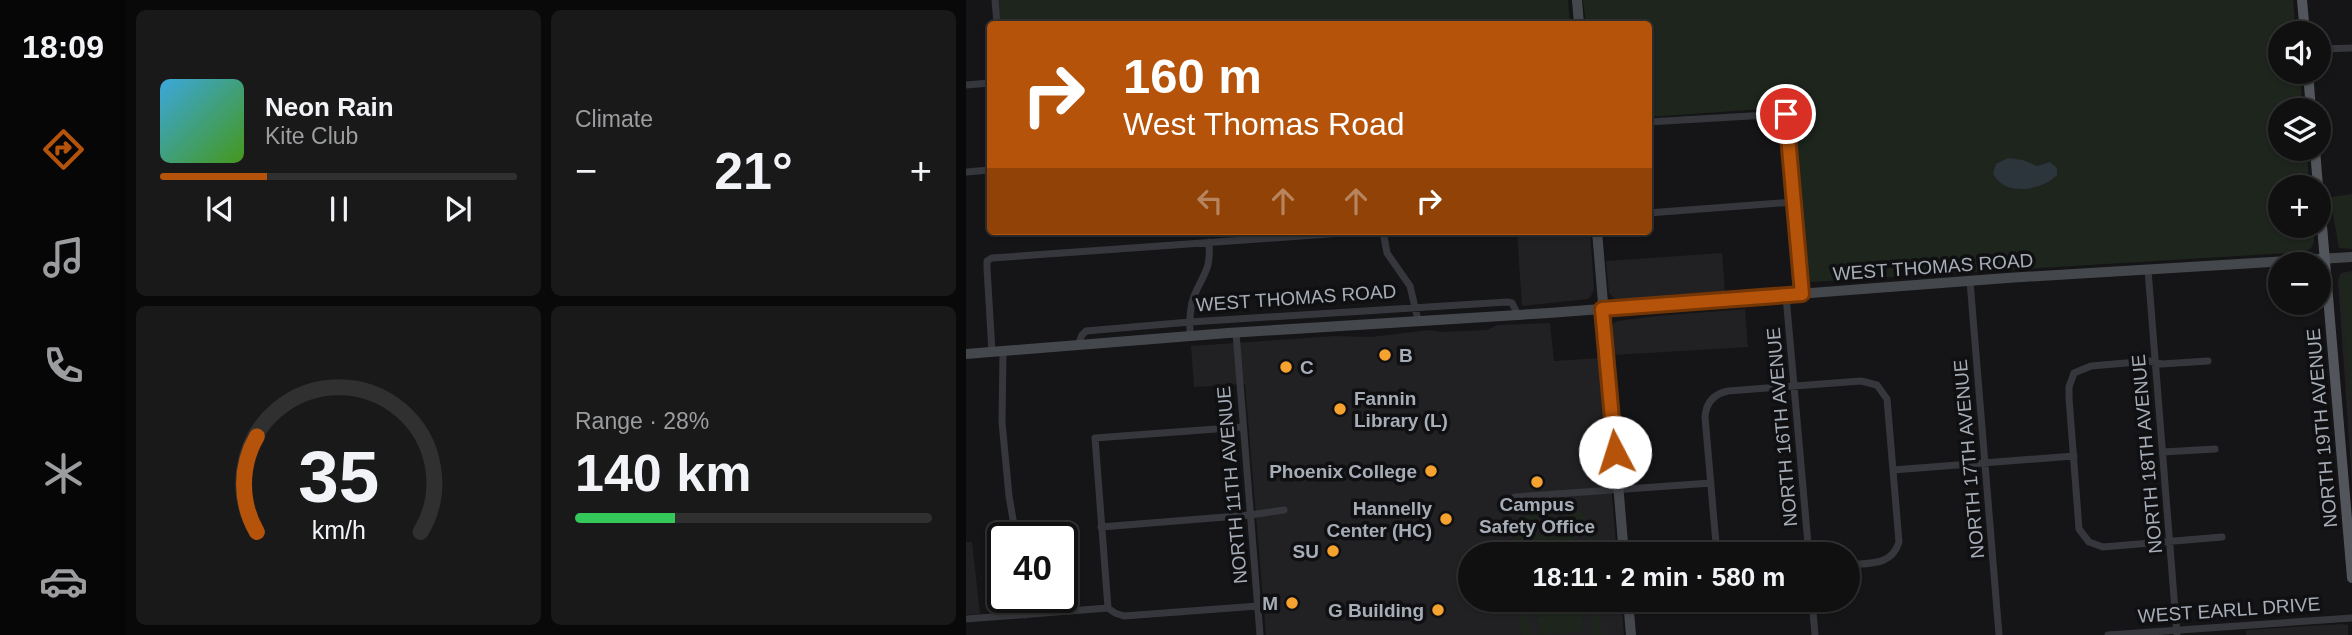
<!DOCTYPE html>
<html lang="en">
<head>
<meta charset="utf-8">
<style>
  body { margin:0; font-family:Helvetica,sans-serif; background:#19191a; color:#f1f3f6; height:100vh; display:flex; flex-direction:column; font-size:26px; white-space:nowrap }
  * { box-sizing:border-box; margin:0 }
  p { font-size:23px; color:#9c9d9f }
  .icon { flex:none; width:38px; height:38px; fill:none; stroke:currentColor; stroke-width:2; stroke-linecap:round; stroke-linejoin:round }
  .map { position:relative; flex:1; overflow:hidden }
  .drawer { display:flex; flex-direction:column; gap:10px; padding:10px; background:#090909; width:840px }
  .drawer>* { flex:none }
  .hud { position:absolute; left:21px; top:21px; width:665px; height:214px; border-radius:7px; box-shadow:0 2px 5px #0004,0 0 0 2px #303031; background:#b45309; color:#fff; overflow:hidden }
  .controls { position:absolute; left:1302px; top:21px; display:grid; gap:14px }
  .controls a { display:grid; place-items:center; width:63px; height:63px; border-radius:50%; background:#101011; box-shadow:0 2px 5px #0004,0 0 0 2px #303031; font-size:35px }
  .speed { position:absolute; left:21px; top:522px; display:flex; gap:14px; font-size:35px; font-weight:700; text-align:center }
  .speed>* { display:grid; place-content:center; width:91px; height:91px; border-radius:50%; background:#101011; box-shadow:0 2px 5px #0004,0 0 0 2px #303031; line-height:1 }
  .speed .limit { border:4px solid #111; border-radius:10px; background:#fff; color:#111 }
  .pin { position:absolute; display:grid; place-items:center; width:60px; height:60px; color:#fff; margin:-30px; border:4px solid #fff; border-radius:50%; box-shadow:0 2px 7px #0007 }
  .me { position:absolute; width:77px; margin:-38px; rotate:355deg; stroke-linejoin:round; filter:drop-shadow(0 0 5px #0008) }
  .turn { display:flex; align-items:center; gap:24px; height:147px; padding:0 21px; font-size:32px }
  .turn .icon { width:91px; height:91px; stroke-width:2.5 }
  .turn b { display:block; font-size:49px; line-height:60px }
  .lanes { display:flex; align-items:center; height:66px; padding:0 21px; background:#0003; justify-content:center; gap:35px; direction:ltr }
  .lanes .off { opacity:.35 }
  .big { font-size:52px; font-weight:800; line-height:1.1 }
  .drawer .tile { flex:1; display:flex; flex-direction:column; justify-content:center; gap:10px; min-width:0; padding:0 24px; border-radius:10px; background:#19191a }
  .drawer .dial { align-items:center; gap:0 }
  .dial svg { height:182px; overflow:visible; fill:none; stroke:#303031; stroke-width:7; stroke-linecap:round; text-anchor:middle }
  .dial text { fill:#f1f3f6; stroke:none }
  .song { display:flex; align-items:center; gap:21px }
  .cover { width:84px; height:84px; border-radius:10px; background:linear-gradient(135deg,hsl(200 70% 55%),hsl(100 70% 35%)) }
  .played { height:7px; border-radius:4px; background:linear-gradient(90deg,#b45309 30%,#303031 30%) }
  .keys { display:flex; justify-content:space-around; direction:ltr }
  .heat { display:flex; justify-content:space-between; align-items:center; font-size:38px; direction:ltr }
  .charge { height:10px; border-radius:5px; background:linear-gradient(90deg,#34c759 28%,#303031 0) }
  .drawer .tiles { flex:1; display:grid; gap:10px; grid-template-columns:repeat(2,1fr) }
  .trip { position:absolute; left:492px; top:542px; width:402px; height:70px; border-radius:35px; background:#101011; box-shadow:0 2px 5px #0004,0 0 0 2px #303031; font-weight:800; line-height:70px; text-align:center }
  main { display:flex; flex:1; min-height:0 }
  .tab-bar { display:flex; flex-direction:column; width:126px; justify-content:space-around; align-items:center; background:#060607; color:#9c9d9f }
  .tab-bar .icon { width:49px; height:49px }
  .tab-bar .current { color:#b45309 }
  .tab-bar b { font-size:32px; color:#f1f3f6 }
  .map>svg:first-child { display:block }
  .built { fill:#212124 }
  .green { fill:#1d251d }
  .water { fill:#2b353b }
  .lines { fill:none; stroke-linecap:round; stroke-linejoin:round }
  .street { stroke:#36373c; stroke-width:7 }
  .secondary { stroke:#44474c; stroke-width:10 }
  .primary { stroke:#52555b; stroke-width:10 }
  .route-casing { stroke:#753606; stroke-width:18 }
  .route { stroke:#b45309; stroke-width:12 }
  .poi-dot { fill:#f6a22e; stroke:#101012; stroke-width:2.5 }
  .labels { text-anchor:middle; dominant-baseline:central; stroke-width:7; stroke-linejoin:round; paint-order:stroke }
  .street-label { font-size:19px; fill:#a6adb7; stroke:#101012 }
  .poi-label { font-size:19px; font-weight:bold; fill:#a6adb7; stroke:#101012; text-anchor:end }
</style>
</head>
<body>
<main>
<nav class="tab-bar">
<b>18:09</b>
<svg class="icon current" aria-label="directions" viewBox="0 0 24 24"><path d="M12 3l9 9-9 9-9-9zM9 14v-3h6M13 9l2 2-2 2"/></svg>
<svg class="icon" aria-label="music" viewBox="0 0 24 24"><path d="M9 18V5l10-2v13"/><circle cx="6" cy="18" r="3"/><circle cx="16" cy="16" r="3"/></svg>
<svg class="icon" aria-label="phone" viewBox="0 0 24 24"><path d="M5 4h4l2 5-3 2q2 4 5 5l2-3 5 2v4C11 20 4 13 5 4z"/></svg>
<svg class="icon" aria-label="climate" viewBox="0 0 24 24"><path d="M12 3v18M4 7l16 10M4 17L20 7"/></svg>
<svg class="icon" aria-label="car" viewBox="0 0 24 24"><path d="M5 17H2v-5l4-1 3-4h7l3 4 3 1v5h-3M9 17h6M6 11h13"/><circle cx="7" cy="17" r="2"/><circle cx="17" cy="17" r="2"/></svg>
</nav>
<section class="drawer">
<div class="tiles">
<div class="tile">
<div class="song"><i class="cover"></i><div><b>Neon Rain</b><p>Kite Club</p></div></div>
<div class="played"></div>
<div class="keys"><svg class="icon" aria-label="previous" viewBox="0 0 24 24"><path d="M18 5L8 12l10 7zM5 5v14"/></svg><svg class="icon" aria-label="pause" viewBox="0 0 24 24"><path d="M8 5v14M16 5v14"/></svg><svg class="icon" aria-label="next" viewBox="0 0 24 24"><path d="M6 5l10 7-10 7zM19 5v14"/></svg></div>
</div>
<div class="tile"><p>Climate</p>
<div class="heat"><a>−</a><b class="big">21°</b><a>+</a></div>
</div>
<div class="tile dial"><svg viewBox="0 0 100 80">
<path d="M14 69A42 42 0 1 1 86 69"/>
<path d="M14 69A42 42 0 0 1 14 27" stroke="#b45309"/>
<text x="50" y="56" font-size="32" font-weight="700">35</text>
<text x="50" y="72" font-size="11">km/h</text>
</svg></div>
<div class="tile"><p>Range · 28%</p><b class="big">140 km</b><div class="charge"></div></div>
</div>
</section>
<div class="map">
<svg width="1386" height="635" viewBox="0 0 1386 635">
  <rect width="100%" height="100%" fill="#151517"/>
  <path class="built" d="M551,231H624L628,289L625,296L622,299L556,306Z
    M756,253L759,293L650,300L643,293L640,261Z
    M1386,271V485L1372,280L1375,273Z
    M779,309L782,347L648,355L646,328L647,323L652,321L690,316Z
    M584,323L588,361L634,358L651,555H504V600H655L658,635H300L279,384L228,387L225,346L369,336L405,337L464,330L476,332L521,330L531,325Z
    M0,542H6L14,614L0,615Z
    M1377,624L1382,625V635H1280V630Z"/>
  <path class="green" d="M32,0H602L604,24H34Z
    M617,0H1327L1330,33H1314V72H1334L1337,110H1314V149H1340L1344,187H1314V226H1347C1348,237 1351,248 1338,252L844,282L826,107L683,117L682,24H620Z
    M1386,194V249L1373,248L1364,197Z
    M1386,273V397H1384L1374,280L1378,274Z
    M598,504C626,515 628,528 630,555H621C621,547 621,539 618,532C602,498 553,512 556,555H549C546,522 564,502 598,504Z
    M609,532L611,555H566L565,536Z
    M552,600H560L565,635H555Z
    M570,600H615L617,632L573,635Z
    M625,600H633L636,635H625L627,628Z"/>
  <path class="water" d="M1042,158L1057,160L1071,166L1084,162L1091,168V175C1076,191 1037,197 1027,173L1030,164Z"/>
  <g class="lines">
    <path class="street" d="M29,0L31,24
      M1353,49L1386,48
      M0,85L24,83
      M682,122L820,114L837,294
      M0,172L24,170
      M682,213L828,202
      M417,231L421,253L444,286L452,320
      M1182,270L1211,635
      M1004,281L1033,635
      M820,296L843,555
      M270,333L294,635
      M224,336C224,322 223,309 228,296C238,272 245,271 243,242
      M112,345L116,335L120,331L224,322L541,302L546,303L552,315
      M37,351L36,422L43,496L50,537
      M26,352L21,268V261L26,258L405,231
      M1242,361L1196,364L1183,361L1125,366L1108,373L1103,387V398L1113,529L1123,542L1137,547L1256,537
      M1197,452L1249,449
      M927,470L1108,456
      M549,497L745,483
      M135,527L284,515L318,510
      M751,555L739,417C740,403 747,394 762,391L895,381L911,385L921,399L933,542C926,566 903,563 882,565
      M58,597L59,615
      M846,600L849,635
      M142,608L129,438L277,427
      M0,619L142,608L149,613L158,616L292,606
      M1142,635L1386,618"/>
    <path class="secondary" d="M611,0L613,24
      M631,231L658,555
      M0,354L262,333L583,313L1041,278L1386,257
      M662,600L665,635"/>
    <path class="primary" d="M1336,0L1339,33
      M1342,72L1345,110
      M1349,149L1352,187
      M1353,191L1386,578"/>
  </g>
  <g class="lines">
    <defs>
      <path id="route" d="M649,452L636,309L836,294L820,114"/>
    </defs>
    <use href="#route" class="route-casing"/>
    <use href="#route" class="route"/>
  </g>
  <g class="poi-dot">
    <circle cx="419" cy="355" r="7"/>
    <circle cx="320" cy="367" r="7"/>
    <circle cx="374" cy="409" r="7"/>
    <circle cx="465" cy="471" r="7"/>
    <circle cx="571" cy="482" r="7"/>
    <circle cx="480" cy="519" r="7"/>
    <circle cx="367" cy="551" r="7"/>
    <circle cx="326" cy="603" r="7"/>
    <circle cx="472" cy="610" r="7"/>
  </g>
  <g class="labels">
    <g class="street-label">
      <text transform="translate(967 267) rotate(-4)">WEST THOMAS ROAD</text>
      <text transform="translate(330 298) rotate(-4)">WEST THOMAS ROAD</text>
      <text transform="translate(816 427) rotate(-95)">NORTH 16TH AVENUE</text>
      <text transform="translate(1356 428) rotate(-95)">NORTH 19TH AVENUE</text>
      <text transform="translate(1181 454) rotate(-95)">NORTH 18TH AVENUE</text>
      <text transform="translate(1003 459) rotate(-95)">NORTH 17TH AVENUE</text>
      <text transform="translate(266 485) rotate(-95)">NORTH 11TH AVENUE</text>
      <text transform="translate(1263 610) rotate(-4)">WEST EARLL DRIVE</text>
    </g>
    <g class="poi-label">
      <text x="433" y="355" text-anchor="start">B</text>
      <text x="334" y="367" text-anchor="start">C</text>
      <text x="388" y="398" text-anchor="start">Fannin<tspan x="388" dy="22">Library (L)</tspan></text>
      <text x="451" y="471">Phoenix College</text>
      <text x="571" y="504" text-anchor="middle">Campus<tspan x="571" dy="22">Safety Office</tspan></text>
      <text x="466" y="508">Hannelly<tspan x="466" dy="22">Center (HC)</tspan></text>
      <text x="353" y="551">SU</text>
      <text x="312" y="603">M</text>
      <text x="458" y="610">G Building</text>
    </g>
  </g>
</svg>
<div class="controls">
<a><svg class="icon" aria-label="sound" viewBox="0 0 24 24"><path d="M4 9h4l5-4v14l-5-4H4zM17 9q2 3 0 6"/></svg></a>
<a><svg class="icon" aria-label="layers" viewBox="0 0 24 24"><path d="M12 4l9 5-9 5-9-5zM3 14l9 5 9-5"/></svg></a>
<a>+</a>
<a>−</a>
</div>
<div class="speed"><div class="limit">40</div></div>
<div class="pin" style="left:820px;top:114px;background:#d93025"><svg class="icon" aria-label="arrive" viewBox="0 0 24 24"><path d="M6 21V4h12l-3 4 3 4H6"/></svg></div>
<svg class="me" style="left:649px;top:452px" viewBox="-20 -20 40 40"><circle r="19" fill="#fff"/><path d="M0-13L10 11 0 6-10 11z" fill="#b45309"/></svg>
<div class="trip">18:11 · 2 min · 580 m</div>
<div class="hud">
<div class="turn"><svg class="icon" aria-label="right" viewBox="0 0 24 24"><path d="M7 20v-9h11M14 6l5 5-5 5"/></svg><div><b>160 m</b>West Thomas Road</div></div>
<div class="lanes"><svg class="icon off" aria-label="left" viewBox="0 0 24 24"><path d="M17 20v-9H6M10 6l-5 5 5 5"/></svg><svg class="icon off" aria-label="ahead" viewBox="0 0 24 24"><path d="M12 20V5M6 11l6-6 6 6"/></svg><svg class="icon off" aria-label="ahead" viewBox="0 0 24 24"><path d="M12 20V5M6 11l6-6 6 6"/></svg><svg class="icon" aria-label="right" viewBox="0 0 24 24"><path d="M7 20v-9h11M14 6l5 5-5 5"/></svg></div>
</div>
</div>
</main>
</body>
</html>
